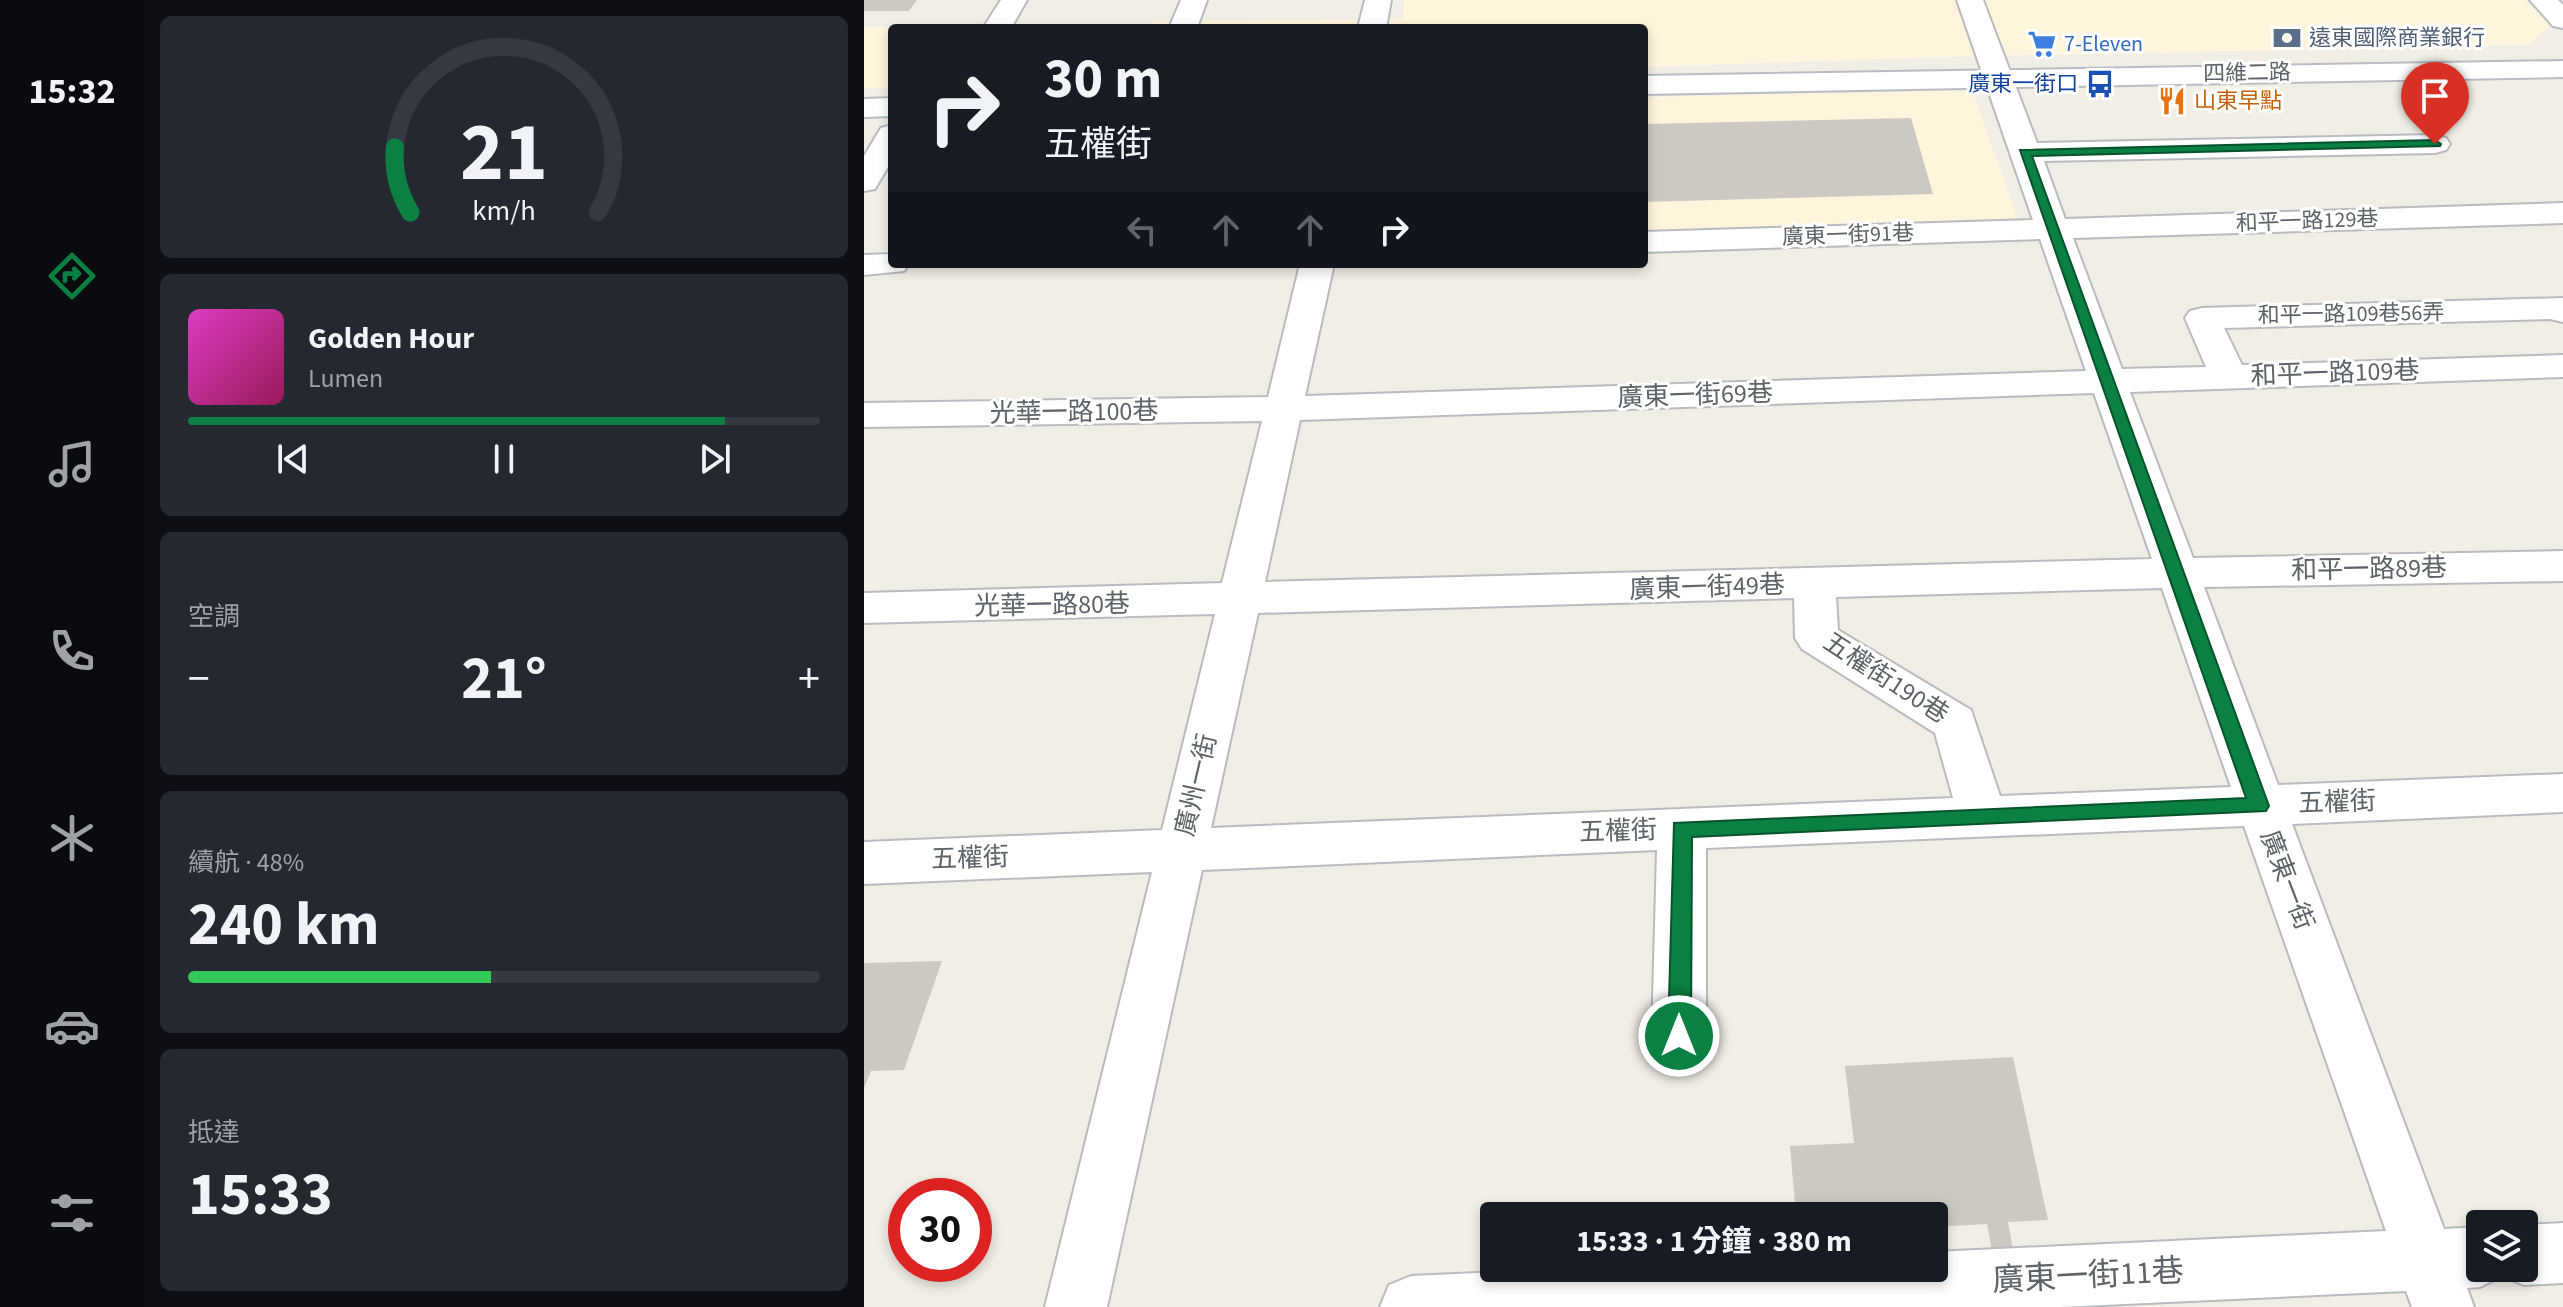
<!DOCTYPE html>
<html lang="zh-TW">
<head>
<meta charset="utf-8">
<style>
  body { margin:0; font-family:"Source Sans 3","Noto Sans TC",sans-serif; background:#242831; color:#f1f3f6; height:100vh; display:flex; flex-direction:column; font-size:30px; white-space:nowrap }
  * { box-sizing:border-box; margin:0 }
  p { font-size:26px; color:#9ea1a6 }
  .icon { flex:none; width:44px; height:44px; fill:none; stroke:currentColor; stroke-width:2; stroke-linecap:round; stroke-linejoin:round }
  .map { position:relative; flex:1; overflow:hidden }
  .side { display:flex; flex-direction:column; gap:16px; padding:16px; background:#0d0f14; width:720px }
  .side>* { flex:none }
  .top-card { position:absolute; left:24px; top:24px; width:760px; height:244px; border-radius:8px; box-shadow:0 4px 12px #0003; background:#171b24; color:#f1f3f6; overflow:hidden }
  .fabs { position:absolute; left:1602px; top:1210px; display:grid; gap:16px }
  .fabs a { display:grid; place-items:center; width:72px; height:72px; border-radius:8px; background:#171b24; box-shadow:0 4px 12px #0003; font-size:40px }
  .speed { position:absolute; left:24px; top:1178px; display:flex; gap:16px; font-size:40px; font-weight:700; text-align:center }
  .speed>* { display:grid; place-content:center; width:104px; height:104px; border-radius:50%; background:#171b24; box-shadow:0 4px 12px #0003; line-height:1 }
  .speed .limit { border:12px solid #d22; background:#fff; color:#111 }
  .pin { position:absolute; display:grid; place-items:center; width:68px; height:68px; color:#fff; margin:-82px -34px; border-radius:50% 50% 50% 0; rotate:-45deg; box-shadow:0 0 8px #0007 }
  .pin .icon { rotate:45deg }
  .me { position:absolute; width:88px; margin:-44px; rotate:0deg; stroke-linejoin:round; filter:drop-shadow(0 0 6px #0008) }
  .turn { display:flex; align-items:center; gap:28px; height:168px; padding:0 24px; font-size:36px }
  .turn .icon { width:104px; height:104px; stroke-width:2.5 }
  .turn b { display:block; font-size:56px; line-height:68px }
  .lanes { display:flex; align-items:center; height:76px; padding:0 24px; background:#0003; justify-content:center; gap:40px; direction:ltr }
  .lanes .off { opacity:.35 }
  .big { font-size:60px; font-weight:700; line-height:1.1 }
  .side .widget { flex:1; display:flex; flex-direction:column; justify-content:center; gap:12px; min-width:0; padding:0 28px; border-radius:12px; background:#242831 }
  .side .dial { align-items:center; gap:0 }
  .dial svg { height:208px; overflow:visible; fill:none; stroke:#363941; stroke-width:7; stroke-linecap:round; text-anchor:middle }
  .dial text { fill:#f1f3f6; stroke:none }
  .song { display:flex; align-items:center; gap:24px }
  .cover { width:96px; height:96px; border-radius:12px; background:linear-gradient(135deg,hsl(310 70% 55%),hsl(330 70% 35%)) }
  .played { height:8px; border-radius:4px; background:linear-gradient(90deg,#0b8043 85%,#363941 85%) }
  .keys { display:flex; justify-content:space-around; direction:ltr }
  .heat { display:flex; justify-content:space-between; align-items:center; font-size:44px; direction:ltr }
  .charge { height:12px; border-radius:6px; background:linear-gradient(90deg,#34c759 48%,#363941 0) }
  .trip { position:absolute; left:616px; top:1202px; width:468px; height:80px; border-radius:8px; background:#171b24; box-shadow:0 4px 12px #0003; font-weight:700; line-height:80px; text-align:center }
  main { display:flex; flex:1; min-height:0 }
  .menu { display:flex; flex-direction:column; width:144px; justify-content:space-around; align-items:center; background:#090b0e; color:#9ea1a6 }
  .menu .icon { width:56px; height:56px }
  .menu .on { color:#0b8043 }
  .menu b { font-size:36px; color:#f1f3f6 }
  .map>svg:first-child { display:block }
  .commercial { fill:#fff5dd }
  .building { fill:#ccc9c3 }
  .lines { fill:none; stroke-linecap:round; stroke-linejoin:round }
  .street-casing { stroke:#b8bcc1; stroke-width:4 }
  .secondary-casing { stroke:#b9bdc3; stroke-width:4 }
  .street { fill:#fff; fill-rule:evenodd }
  .secondary { fill:#fff; fill-rule:evenodd }
  .route { fill:#0b8043; stroke:#07532c; stroke-width:2 }
  .labels { text-anchor:middle; dominant-baseline:central; stroke-width:6; stroke-linejoin:round; paint-order:stroke }
  .far-service-label { font-size:22px; fill:#4e5e75; stroke:#fff; text-anchor:start }
  .far-shop-label { font-size:22px; fill:#366cbe; stroke:#fff; text-anchor:start }
  .far-street-label { font-size:22px; fill:#5d6368; stroke:#fff }
  .far-transit-label { font-size:22px; fill:#164399; stroke:#fff; text-anchor:end }
  .far-food-label { font-size:22px; fill:#c56008; stroke:#fff; text-anchor:start }
  .street-label { font-size:26px; fill:#5d6368; stroke:#fff }
  .near-street-label { font-size:32px; fill:#5d6368; stroke:#fff }
</style>
</head>
<body>
<main>
<nav class="menu">
<b>15:32</b>
<svg class="icon on" aria-label="directions" viewBox="0 0 24 24"><path d="M12 3l9 9-9 9-9-9zM9 14v-3h6M13 9l2 2-2 2"/></svg>
<svg class="icon" aria-label="music" viewBox="0 0 24 24"><path d="M9 18V5l10-2v13"/><circle cx="6" cy="18" r="3"/><circle cx="16" cy="16" r="3"/></svg>
<svg class="icon" aria-label="phone" viewBox="0 0 24 24"><path d="M5 4h4l2 5-3 2q2 4 5 5l2-3 5 2v4C11 20 4 13 5 4z"/></svg>
<svg class="icon" aria-label="climate" viewBox="0 0 24 24"><path d="M12 3v18M4 7l16 10M4 17L20 7"/></svg>
<svg class="icon" aria-label="car" viewBox="0 0 24 24"><path d="M5 17H2v-5l4-1 3-4h7l3 4 3 1v5h-3M9 17h6M6 11h13"/><circle cx="7" cy="17" r="2"/><circle cx="17" cy="17" r="2"/></svg>
<svg class="icon" aria-label="filters" viewBox="0 0 24 24"><path d="M4 7h16M4 17h16"/><circle cx="9" cy="7" r="2"/><circle cx="15" cy="17" r="2"/></svg>
</nav>
<section class="side">
<div class="widget dial"><svg viewBox="0 0 100 80">
<path d="M14 69A42 42 0 1 1 86 69"/>
<path d="M14 69A42 42 0 0 1 8 44" stroke="#0b8043"/>
<text x="50" y="56" font-size="32" font-weight="700">21</text>
<text x="50" y="72" font-size="11">km/h</text>
</svg></div>
<div class="widget">
<div class="song"><i class="cover"></i><div><b>Golden Hour</b><p>Lumen</p></div></div>
<div class="played"></div>
<div class="keys"><svg class="icon" aria-label="previous" viewBox="0 0 24 24"><path d="M18 5L8 12l10 7zM5 5v14"/></svg><svg class="icon" aria-label="pause" viewBox="0 0 24 24"><path d="M8 5v14M16 5v14"/></svg><svg class="icon" aria-label="next" viewBox="0 0 24 24"><path d="M6 5l10 7-10 7zM19 5v14"/></svg></div>
</div>
<div class="widget"><p>空調</p>
<div class="heat"><a>−</a><b class="big">21°</b><a>+</a></div>
</div>
<div class="widget"><p>續航 · 48%</p><b class="big">240 km</b><div class="charge"></div></div>
<div class="widget"><p>抵達</p><b class="big">15:33</b></div>
</section>
<div class="map">
<svg width="1699" height="1307" viewBox="0 0 1699 1307">
  <rect width="100%" height="100%" fill="#f1eee6"/>
  <path class="commercial" d="M540,0H1661L1686,25L1665,45L1078,57L780,67V28H247L286,27L288,21L539,19Z
    M0,27H30L27,33L28,88H0Z
    M1108,90L1161,240L780,252V97Z"/>
  <path class="building" d="M0,0H53L45,11H0Z
    M1047,118L1069,194L780,202V124Z
    M78,961L40,1070L7,1071L0,1088V963Z
    M1149,1057L1184,1220L1144,1222L1150,1255L1129,1256L1123,1224L1070,1227V1216H932L926,1146L990,1143L981,1066Z"/>
  <g class="lines">
    <defs>
      <path id="street" d="M137,0H163L147,28H119Z
        M317,0H343L333,28H305Z
        M501,0H527L522,28H494Z
        M1093,0H1119L1173,143L1571,135L1582,138L1586,144L1582,150L1571,153L1180,161L1201,219L1699,203V223L1209,238L1258,369L1342,367L1321,318L1326,311L1338,308L1699,298V322L1686,319L1360,328L1378,365L1699,355V377L1266,392L1329,558L1699,551V581L1340,587L1414,785L1699,774V812L1428,824L1580,1229L1616,1227V1268H1660V1225L1699,1223V1283L1660,1285L1638,1276L1616,1287L1603,1288L1610,1307H1548L1542,1291L1196,1307H516L525,1285L547,1276L725,1268H1070V1252L1522,1231L1380,826L842,848V1036L834,1054L815,1061L796,1054L788,1036L793,850L338,870L243,1307H181L288,872L0,884V842L298,830L351,614L0,623V593L358,583L398,421L0,427V403L404,397L436,264H470L441,396L1222,371L1176,239L780,252V232L1169,220ZM1230,393L1288,559L401,582L436,420ZM1298,588L1367,787L1136,796L1107,710L974,630L972,597ZM930,598L931,638L938,649L1071,733L1089,798L347,828L394,613Z
        M28,125V160L11,189L0,191V156L17,128Z
        M28,254V264H45L40,271L0,275V255Z"/>
      <path id="secondary" d="M1666,0H1694L1699,5V28L1689,26Z
        M1699,61V77L780,94V76Z
        M28,98V116L0,117V99Z"/>
    </defs>
    <use href="#street" class="street-casing"/>
    <use href="#secondary" class="secondary-casing"/>
    <use href="#street" class="street"/>
    <use href="#secondary" class="secondary"/>
  </g>
  <path class="route" d="M1571,140L1577,144L1576,146L1168,156L1405,806L1402,811L828,837L827,1036L823,1044L815,1047L807,1044L804,1036L810,823L1382,798L1156,150Z"/>
  <defs>
    <symbol id="bank-bare" viewBox="-9 -9 18 18"><path d="M-6-4H6V4H-6ZM0-2.3a2.3 2.3 0 1 0 0 4.6a2.3 2.3 0 1 0 0-4.6Z" fill="#5c6f8a" stroke="#fff" stroke-width="2.5" paint-order="stroke"/></symbol>
    <symbol id="supermarket-bare" viewBox="-9 -9 18 18"><path d="M-6-5.5h2.5l.6 2H6L4.5 2H-2.5L-4.4-4H-6ZM-1.5 3.2a1.3 1.3 0 1 0 .1 0ZM3 3.2a1.3 1.3 0 1 0 .1 0Z" fill="#3f7fe0" stroke="#fff" stroke-width="2.5" paint-order="stroke"/></symbol>
    <symbol id="bus-bare" viewBox="-9 -9 18 18"><path d="M-5-6H5V4H4V6H2V4H-2V6H-4V4H-5ZM-3.5-4V0h7V-4ZM-3.5 1.2v1.5H-2V1.2ZM2 1.2v1.5H3.5V1.2Z" fill="#1a4fb4" stroke="#fff" stroke-width="2.5" paint-order="stroke"/></symbol>
    <symbol id="restaurant-bare" viewBox="-9 -9 18 18"><path d="M-5-6h1v4h1v-4h1v4h1v-4h1v5L-1.5 .5V6h-2V.5L-5-1ZM5-6V6H3V1.5H1.5Q1.5-4 5-6Z" fill="#e8710a" stroke="#fff" stroke-width="2.5" paint-order="stroke"/></symbol>
  </defs>
  <g fill-rule="evenodd">
    <use href="#bank-bare" x="1403" y="18" width="40" height="40"/>
    <use href="#supermarket-bare" x="1158" y="24" width="40" height="40"/>
    <use href="#bus-bare" x="1216" y="64" width="40" height="40"/>
    <use href="#restaurant-bare" x="1288" y="81" width="40" height="40"/>
  </g>
  <g class="labels">
    <g class="far-service-label">
      <text x="1445" y="38">遠東國際商業銀行</text>
    </g>
    <g class="far-shop-label">
      <text x="1200" y="44">7-Eleven</text>
    </g>
    <g class="far-street-label">
      <text transform="translate(1383 73) rotate(-1)">四維二路</text>
      <text transform="translate(1443 221) rotate(-2)">和平一路129巷</text>
      <text transform="translate(984 235) rotate(-2)">廣東一街91巷</text>
      <text transform="translate(1487 314) rotate(-1)">和平一路109巷56弄</text>
    </g>
    <g class="far-transit-label">
      <text x="1214" y="84">廣東一街口</text>
    </g>
    <g class="far-food-label">
      <text x="1330" y="101">山東早點</text>
    </g>
    <g class="street-label">
      <text transform="translate(1471 373) rotate(-2)">和平一路109巷</text>
      <text transform="translate(831 395) rotate(-2)">廣東一街69巷</text>
      <text transform="translate(210 412) rotate(-1)">光華一路100巷</text>
      <text transform="translate(1505 569) rotate(-1)">和平一路89巷</text>
      <text transform="translate(843 587) rotate(-2)">廣東一街49巷</text>
      <text transform="translate(188 605) rotate(-1)">光華一路80巷</text>
      <text transform="translate(1022 678) rotate(33)">五權街190巷</text>
      <text transform="translate(332 785) rotate(-77)">廣州一街</text>
      <text transform="translate(1473 802) rotate(-2)">五權街</text>
      <text transform="translate(754 831) rotate(-2)">五權街</text>
      <text transform="translate(106 858) rotate(-2)">五權街</text>
      <text transform="translate(1423 880) rotate(69)">廣東一街</text>
    </g>
    <g class="near-street-label">
      <text transform="translate(1224 1276) rotate(-3)">廣東一街11巷</text>
    </g>
  </g>
</svg>
<div class="fabs">
<a><svg class="icon" aria-label="layers" viewBox="0 0 24 24"><path d="M12 4l9 5-9 5-9-5zM3 14l9 5 9-5"/></svg></a>
</div>
<div class="speed"><div class="limit">30</div></div>
<div class="pin" style="left:1571px;top:144px;background:#d93025"><svg class="icon" aria-label="arrive" viewBox="0 0 24 24"><path d="M6 21V4h12l-3 4 3 4H6"/></svg></div>
<svg class="me" style="left:815px;top:1036px" viewBox="-20 -20 40 40"><circle r="17" fill="#0b8043" stroke="#fff" stroke-width="3"/><path d="M0-11L8 9 0 5-8 9z" fill="#fff"/></svg>
<div class="trip">15:33 · 1 分鐘 · 380 m</div>
<div class="top-card">
<div class="turn"><svg class="icon" aria-label="right" viewBox="0 0 24 24"><path d="M7 20v-9h11M14 6l5 5-5 5"/></svg><div><b>30 m</b>五權街</div></div>
<div class="lanes"><svg class="icon off" aria-label="left" viewBox="0 0 24 24"><path d="M17 20v-9H6M10 6l-5 5 5 5"/></svg><svg class="icon off" aria-label="ahead" viewBox="0 0 24 24"><path d="M12 20V5M6 11l6-6 6 6"/></svg><svg class="icon off" aria-label="ahead" viewBox="0 0 24 24"><path d="M12 20V5M6 11l6-6 6 6"/></svg><svg class="icon" aria-label="right" viewBox="0 0 24 24"><path d="M7 20v-9h11M14 6l5 5-5 5"/></svg></div>
</div>
</div>
</main>
</body>
</html>
